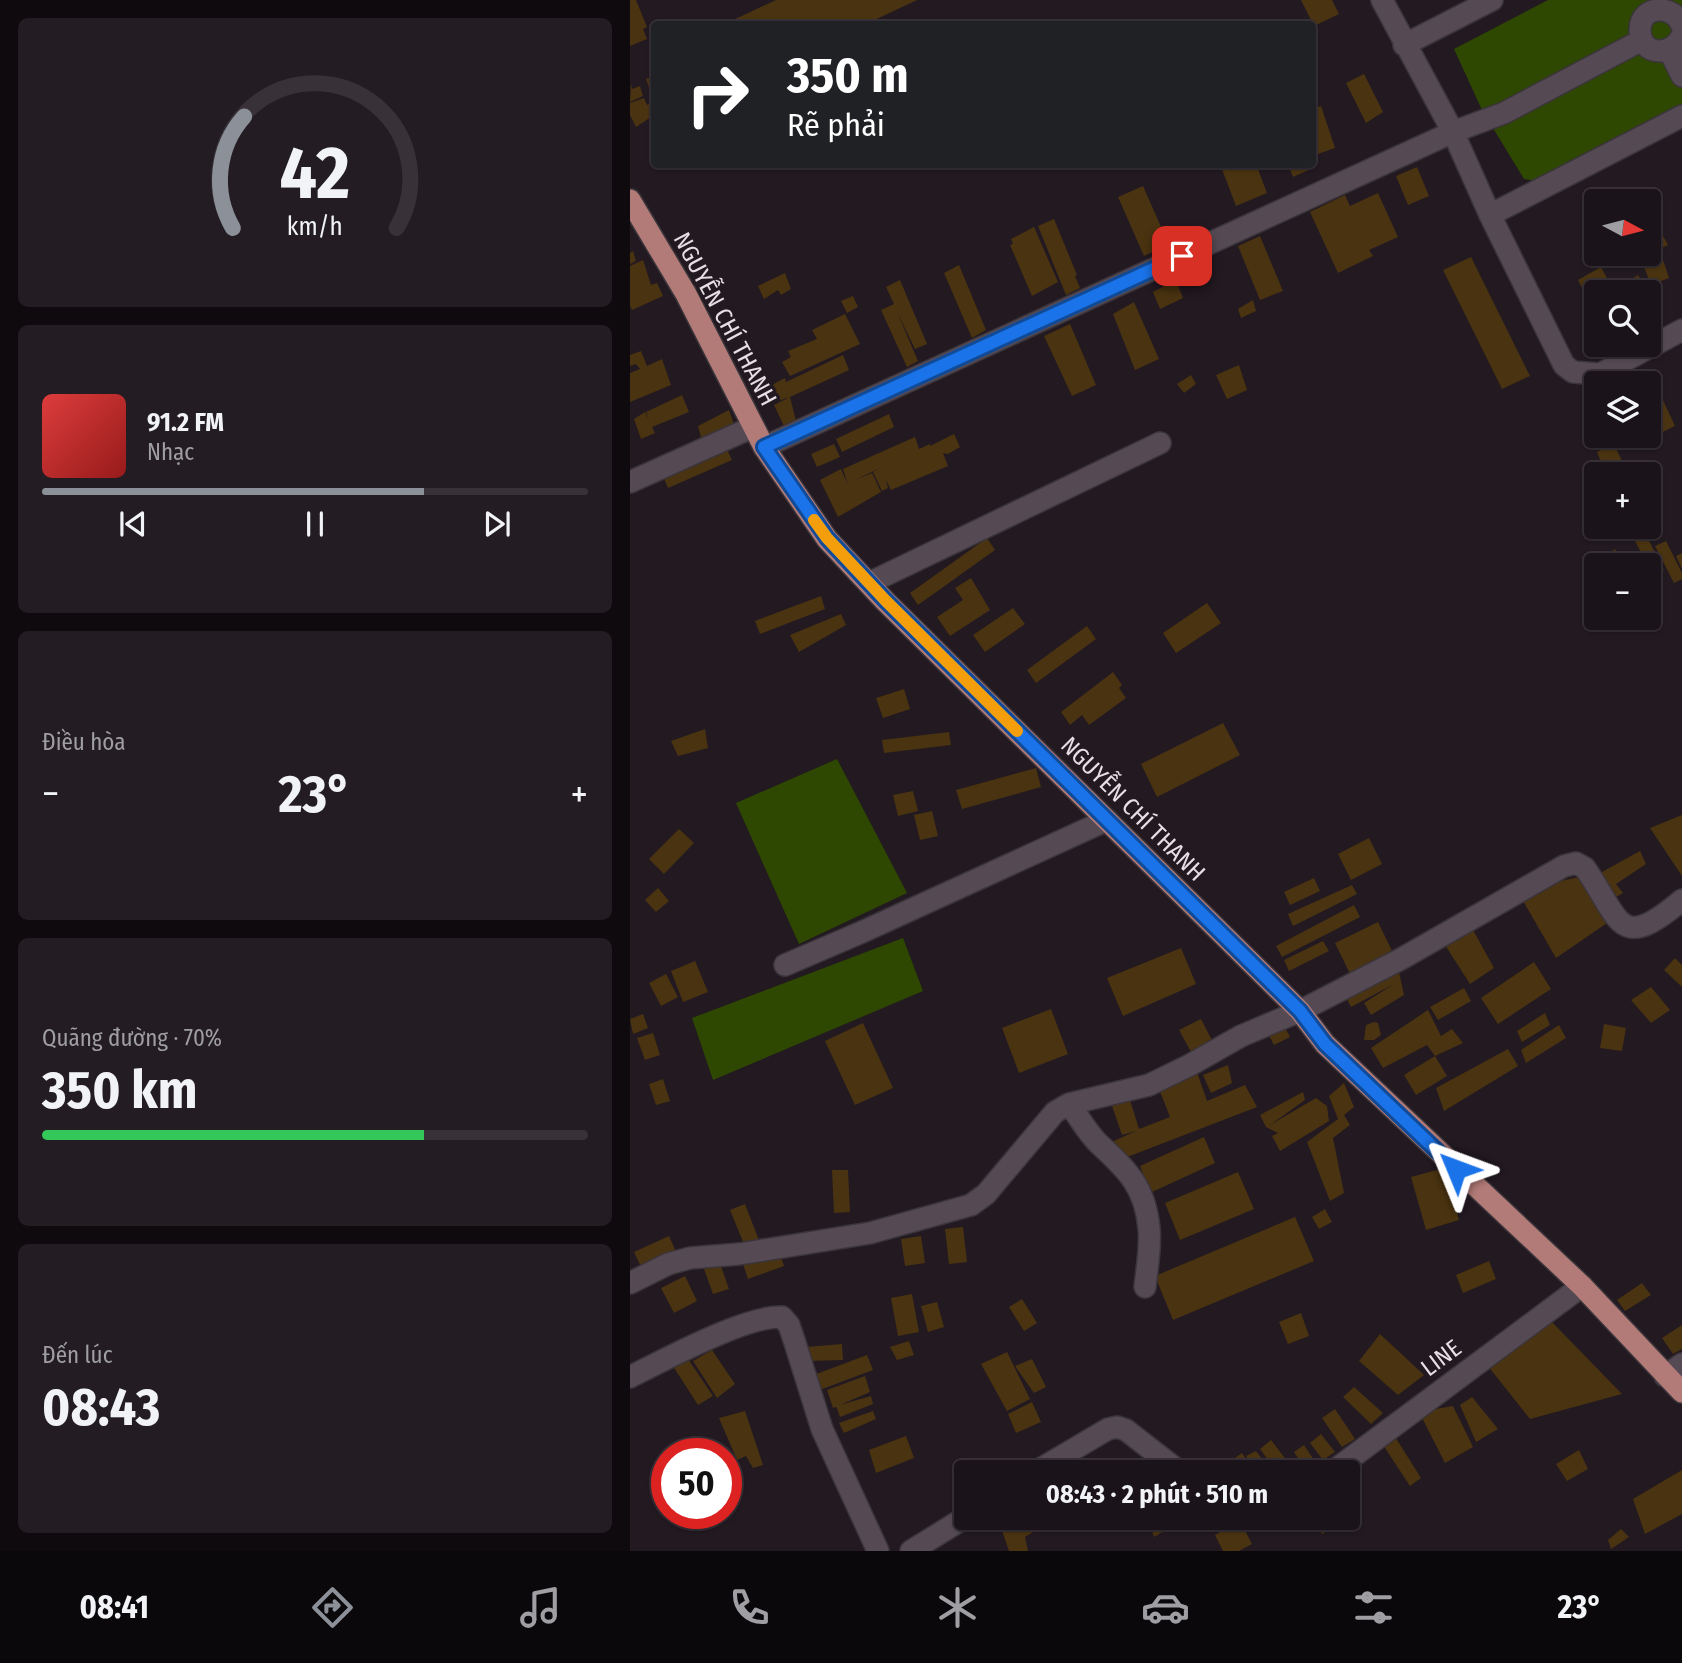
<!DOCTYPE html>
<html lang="vi">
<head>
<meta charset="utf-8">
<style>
  body { margin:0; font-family:"Fira Sans Condensed",sans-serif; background:#231c22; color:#f1f3f6; height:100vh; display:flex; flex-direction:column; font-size:26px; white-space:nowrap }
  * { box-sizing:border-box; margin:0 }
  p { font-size:23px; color:#9f9ea2 }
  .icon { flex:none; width:38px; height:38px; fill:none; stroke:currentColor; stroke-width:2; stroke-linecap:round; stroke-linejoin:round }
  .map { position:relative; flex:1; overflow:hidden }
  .drawer { display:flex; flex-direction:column; gap:18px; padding:18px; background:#0e0a0e; width:630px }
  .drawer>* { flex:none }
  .top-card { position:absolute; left:21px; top:21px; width:665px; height:147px; border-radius:7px; box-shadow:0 2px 5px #0004,0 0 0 2px #383238; background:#202124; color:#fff; overflow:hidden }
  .needle { width:46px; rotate:97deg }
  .controls { position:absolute; left:954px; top:189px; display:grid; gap:14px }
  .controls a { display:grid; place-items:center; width:77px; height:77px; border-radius:7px; background:#1a1319; box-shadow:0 2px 5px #0004,0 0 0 2px #383238; font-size:35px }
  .speed { position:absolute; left:21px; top:1438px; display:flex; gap:14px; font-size:35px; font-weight:700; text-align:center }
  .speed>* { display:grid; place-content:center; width:91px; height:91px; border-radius:50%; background:#1a1319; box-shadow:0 2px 5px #0004,0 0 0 2px #383238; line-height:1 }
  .speed .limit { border:10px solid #d22; background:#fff; color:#111 }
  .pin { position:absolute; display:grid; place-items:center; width:60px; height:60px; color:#fff; margin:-30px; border-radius:14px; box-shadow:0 4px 10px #0006 }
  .me { position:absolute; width:77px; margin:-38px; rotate:314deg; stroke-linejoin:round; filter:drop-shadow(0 0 5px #0008) }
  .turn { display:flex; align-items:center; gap:24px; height:147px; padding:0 21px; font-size:32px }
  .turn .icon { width:91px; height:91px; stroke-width:2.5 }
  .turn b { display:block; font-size:49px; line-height:60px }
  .big { font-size:52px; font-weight:700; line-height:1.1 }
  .drawer .tile { flex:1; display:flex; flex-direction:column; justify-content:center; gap:10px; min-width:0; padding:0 24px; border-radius:10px; background:#231c22 }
  .drawer .dial { align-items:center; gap:0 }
  .dial svg { height:182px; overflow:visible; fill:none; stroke:#383238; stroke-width:7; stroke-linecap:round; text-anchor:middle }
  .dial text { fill:#f1f3f6; stroke:none }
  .song { display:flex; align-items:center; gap:21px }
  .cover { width:84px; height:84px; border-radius:10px; background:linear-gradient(135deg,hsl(0 70% 55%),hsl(0 70% 35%)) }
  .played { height:7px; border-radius:4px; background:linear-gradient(90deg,#8c9099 70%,#383238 70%) }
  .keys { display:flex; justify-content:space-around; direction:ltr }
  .heat { display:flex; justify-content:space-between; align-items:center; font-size:38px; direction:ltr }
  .charge { height:10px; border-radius:5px; background:linear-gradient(90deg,#34c759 70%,#383238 0) }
  .trip { position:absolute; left:324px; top:1460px; width:406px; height:70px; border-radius:7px; background:#1a1319; box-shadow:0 2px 5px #0004,0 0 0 2px #383238; font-weight:700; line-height:70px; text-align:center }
  .tab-bar { display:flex; height:112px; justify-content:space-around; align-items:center; background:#0a080a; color:#9f9ea2 }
  .tab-bar .icon { width:49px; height:49px }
  .tab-bar .active { color:#8c9099 }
  .tab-bar b { font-size:32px; color:#f1f3f6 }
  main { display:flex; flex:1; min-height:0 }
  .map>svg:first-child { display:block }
  .green { fill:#2e4801 }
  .building { fill:#4a3310 }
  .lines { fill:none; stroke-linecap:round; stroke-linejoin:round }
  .minor-casing { stroke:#3b353b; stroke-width:24 }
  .major-casing { stroke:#3b353b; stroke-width:24 }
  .minor { stroke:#554a54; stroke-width:21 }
  .major { stroke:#b37b77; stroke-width:21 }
  .route-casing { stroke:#114b97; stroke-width:18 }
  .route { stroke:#1a73e8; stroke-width:12 }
  .slow { stroke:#f59e0b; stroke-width:12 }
  .labels { text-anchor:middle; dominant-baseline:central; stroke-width:7; stroke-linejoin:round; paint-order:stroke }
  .street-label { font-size:24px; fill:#e6e0e5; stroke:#221921 }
</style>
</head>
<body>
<main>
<section class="drawer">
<div class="tile dial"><svg viewBox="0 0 100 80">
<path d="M14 69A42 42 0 1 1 86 69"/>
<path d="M14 69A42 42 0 0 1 19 20" stroke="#8c9099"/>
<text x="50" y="56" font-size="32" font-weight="700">42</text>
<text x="50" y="72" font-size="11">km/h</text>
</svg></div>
<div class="tile">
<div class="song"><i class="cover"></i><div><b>91.2 FM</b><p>Nhạc</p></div></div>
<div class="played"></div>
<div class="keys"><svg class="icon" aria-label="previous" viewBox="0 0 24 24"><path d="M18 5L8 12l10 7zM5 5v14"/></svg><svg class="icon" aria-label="pause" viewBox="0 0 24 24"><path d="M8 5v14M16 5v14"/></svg><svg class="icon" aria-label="next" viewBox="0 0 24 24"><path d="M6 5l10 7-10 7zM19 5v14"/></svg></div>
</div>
<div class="tile"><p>Điều hòa</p>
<div class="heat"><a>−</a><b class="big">23°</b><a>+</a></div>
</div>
<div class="tile"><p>Quãng đường · 70%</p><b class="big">350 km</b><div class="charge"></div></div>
<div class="tile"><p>Đến lúc</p><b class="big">08:43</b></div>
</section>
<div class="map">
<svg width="1052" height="1551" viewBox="0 0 1052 1551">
  <rect width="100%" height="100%" fill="#221921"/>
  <path class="green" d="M918,0H1052V110L915,182L894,179L863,128L877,118L868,103L852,110L824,49Z
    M207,759L277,893L169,944L106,803Z
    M273,938L293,991L83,1080L62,1018Z"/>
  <path class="building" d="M0,0H6L17,27L13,29L17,39L0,46Z
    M146,0H287L236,24H101L99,22Z
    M671,0H702L709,14L684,26Z
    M734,74L753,112L736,123L716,83Z
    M24,76V92L21,94L16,79Z
    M1,83L2,89L10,86L13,96L0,102Z
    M14,98L17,105L22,103L24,115L6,127L0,115V103Z
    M691,106L705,148L685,155L682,146V109Z
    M590,164H626L637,193L606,206Z
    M658,164H682L683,168L663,177Z
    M787,167L799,196L778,205L766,176Z
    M513,186L539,245L514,256L488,197Z
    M748,193L768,237L739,250L743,256L708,273L680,212L715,195L720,206Z
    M424,219L447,275L445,276L450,288L436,295L408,226Z
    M1026,223L1038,245L1019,254L1018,226Z
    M404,227L428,282L402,296L380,245L383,244L381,239Z
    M630,236L653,291L630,300L608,246Z
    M3,251L6,261L0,264V253Z
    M841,257L900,376L872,389L813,270Z
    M1032,257L1039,278L1021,285L1013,264Z
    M13,260L21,285L27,283L33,296L2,310L0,306V266Z
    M329,265L356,330L342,338L314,273Z
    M971,267L982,288L975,292H966V297L959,301L948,280Z
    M155,273L161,289L151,295L148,290L134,299L128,286Z
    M1008,275L1018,292H993L989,287Z
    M270,280L297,344L285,349L267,312L288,361L277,367L251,310L264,304L256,287Z
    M546,280L553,298L530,309L523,292Z
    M223,296L228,307L217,313L211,301Z
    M623,300L626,311L611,318L608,309Z
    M504,302L529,359L505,370L483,314Z
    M215,314L230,344L160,376L152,362L161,357L158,351L187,339L182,330Z
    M440,324L466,385L442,396L414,336Z
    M11,351L17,366L32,359L41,385L0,402V373L10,369L6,364L0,366V355Z
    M213,355L219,370L160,397L166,421L154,426L144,405L160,397L145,402L138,387L155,378L156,382Z
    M609,365L617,390L597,399L586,375Z
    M561,375L566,384L554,393L547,384Z
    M52,395L59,412L22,427L25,433L11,439L4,419L15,412L19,420L16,412Z
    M1032,398L1045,426L1014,441L1011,436H1018V405Z
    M99,410L105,427L72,441L68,426Z
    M259,414L264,427L212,452L206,439Z
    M324,434L330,447L318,454L313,453L318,466L261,490L256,480L258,488L252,491L243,472L250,468L225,480L242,473L251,492L208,517L190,480L211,469L218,485L213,469L285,437L289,449L300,444V446Z
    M204,444L210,457L187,467L181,454Z
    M984,444L992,461L974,469L967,452Z
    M96,447L102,460L38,488L32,474Z
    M1015,533L1034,570L1023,575L1004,539Z
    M357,538L365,550L288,605L280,593Z
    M1036,541L1052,573V579L1044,583L1025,546Z
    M985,549L994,565H973L969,559Z
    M1052,553V569L1046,556Z
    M341,578L360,610L320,636L307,617L333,600L325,588Z
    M191,596L195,609L130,634L125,621Z
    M577,603L591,623L546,653L533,633Z
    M383,608L395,624L355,652L343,635Z
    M211,614L216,625L169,652L160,635Z
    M457,626L466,639L406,683L397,670Z
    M483,672L492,685L489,688L496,698L459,725L452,715L440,725L431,712Z
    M274,689L280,709L253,718L246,698Z
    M593,723L610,755L527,797L511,764Z
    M75,729L78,748L48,756L41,741Z
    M319,732L321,745L254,753L252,740Z
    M406,768L411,787L332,809L326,790Z
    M283,791L288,811L268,816L263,795Z
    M302,811L308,836L290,840L284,815Z
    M1052,815V876L1020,828Z
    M49,829L64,843L34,874L19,859Z
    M739,838L752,864L721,880L708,854Z
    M1010,851L1016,864L986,884L993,893L979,901L963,877Z
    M954,876L983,919L926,958L892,899L912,885Z
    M684,878L690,891L660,905L654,892Z
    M722,885L727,894L663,926L658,914Z
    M28,888L39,901L26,912L15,900Z
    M724,905L730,917L652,957L646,946Z
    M748,922L766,959L723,980L705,943Z
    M842,928L864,968L840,984L815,945Z
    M693,941L699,951L659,971L654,960Z
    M551,948L566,984L493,1016L477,978Z
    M1045,958L1052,965V987L1034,970Z
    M65,961L78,992L53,1002L41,971Z
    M904,962L921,989L868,1024L851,998Z
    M768,967L774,995L741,1015L734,1003L764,984L721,1007L715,995Z
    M36,974L48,997L31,1006L19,983Z
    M1021,987L1040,1010L1021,1023L1001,1000Z
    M834,988L841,1001L808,1020L800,1007Z
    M421,1009L438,1054L389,1073L372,1028Z
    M798,1010L811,1036L822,1029L833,1043L805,1056L797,1045L753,1068L741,1048Z
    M915,1013L920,1025L892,1042L887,1031Z
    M13,1014L18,1028L3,1034L0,1019Z
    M571,1019L587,1050L566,1061L549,1030Z
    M744,1022L748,1023L751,1035L744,1040H734L736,1025Z
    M233,1023L263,1088L225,1105L195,1041Z
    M974,1024L996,1028L992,1051L970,1048Z
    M929,1025L936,1038L896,1063L891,1050Z
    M654,1026L660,1037L644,1045L638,1034Z
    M23,1033L30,1055L15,1060L7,1038Z
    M878,1049L888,1066L814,1111L806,1088Z
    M805,1056L817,1076L786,1095L774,1075Z
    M598,1065L602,1083L581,1093L573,1075Z
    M567,1072L577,1101L615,1085L627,1107L492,1159L477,1144L506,1131L492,1135L482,1106L500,1100L509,1129L540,1117L529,1089Z
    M33,1079L40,1101L26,1105L19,1084Z
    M714,1083L724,1107L714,1115L720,1125L703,1138L714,1193L700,1201L677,1142L708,1119L699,1096Z
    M673,1092L675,1100L640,1125L686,1098L697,1106L699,1121L650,1151L642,1136L648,1133L636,1127L630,1115Z
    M574,1137L585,1163L520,1193L510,1166Z
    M814,1168L829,1220L796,1230L781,1177Z
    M202,1170H218L220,1212L204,1213Z
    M608,1172L624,1209L550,1240L535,1203Z
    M115,1204L130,1243L116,1249L100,1210Z
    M695,1209L702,1222L689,1229L682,1217Z
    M665,1217L684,1261L543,1320L525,1276Z
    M333,1227L337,1262L319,1264L315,1229Z
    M39,1236L47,1254L12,1269L4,1252Z
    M291,1236L295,1263L275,1266L271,1239Z
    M148,1248L154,1266L118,1279L112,1261Z
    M859,1261L866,1279L833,1293L826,1275Z
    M90,1263L99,1289L83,1294L74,1269Z
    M55,1276L67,1301L44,1313L31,1288Z
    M1012,1283L1021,1295L995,1311L987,1300Z
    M282,1294L289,1332L268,1336L261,1298Z
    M392,1299L407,1323L394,1331L379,1307Z
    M307,1302L314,1327L298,1332L291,1306Z
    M671,1313L679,1336L658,1344L649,1322Z
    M921,1321L992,1394L900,1419L854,1361Z
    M1052,1325V1349L1043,1354L1032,1338Z
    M750,1334L794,1375L768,1395L729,1361Z
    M279,1341L284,1355L267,1360L260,1347Z
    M212,1344L213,1360L178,1361L176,1347Z
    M82,1350L105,1384L87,1398L63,1361Z
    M377,1352L400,1399L377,1411L351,1364Z
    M237,1355L243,1370L187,1391L181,1376Z
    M56,1356L83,1396L68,1405L41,1363Z
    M402,1359L416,1387L404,1393L385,1366Z
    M235,1376L240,1392L203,1408L197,1390Z
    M724,1387L753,1413L741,1424L713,1397Z
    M241,1396L243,1404L210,1417L206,1406Z
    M842,1397L868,1429L846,1442L830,1405Z
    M402,1402L411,1422L386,1433L378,1414Z
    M823,1406L843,1447L815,1463L789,1412Z
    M705,1409L725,1439L712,1447L692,1418Z
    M115,1411L133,1465L123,1468L116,1456L107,1460L89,1418Z
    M243,1411L246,1419L214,1433L209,1423Z
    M762,1432L791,1478L780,1486L749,1439Z
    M691,1434L705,1452L693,1460L680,1443Z
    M276,1436L284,1458L246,1473L239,1450Z
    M641,1440L664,1470L661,1472H647L630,1449Z
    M674,1445L688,1466L679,1472H677L664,1452Z
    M949,1450L958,1469L937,1481L926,1464Z
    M626,1451L642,1472H627L616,1456Z
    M612,1453L624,1472H595L592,1467Z
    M1052,1470V1514L1015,1534L1003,1499Z
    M718,1486L732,1509L692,1534L681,1517H718Z
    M379,1517H403L408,1529L395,1537L398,1551H379L369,1522Z
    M534,1517H547L550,1522L524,1537L520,1525Z
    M610,1521L622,1544L609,1551H593L585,1535Z
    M991,1529L999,1537L981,1549L978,1540Z"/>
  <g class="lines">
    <defs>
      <path id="minor" d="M1052,26C1045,4 1010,4 1010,30C1010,57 1044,57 1052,35
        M1012,40L874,113L823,132L860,215L934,365L943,372L970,374L1052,330
        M774,45L862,0
        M1039,50L1052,76
        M860,215L1052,116
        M134,447L823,132L752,0
        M0,482L123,427
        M239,583L530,443
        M155,965L232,932L477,820
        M439,1104C449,1117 457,1132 468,1143C497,1170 515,1186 519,1228C521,1247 517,1268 515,1287
        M0,1283L38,1264L60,1258L109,1254L240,1233L341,1205L356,1194L425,1112L439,1104L519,1085L560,1065L611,1036L670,1011L771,959L934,866L946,863L955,868C991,920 988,954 1052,900
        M1035,1376L1052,1364
        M0,1377C34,1360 117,1315 152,1317L159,1325L165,1343L192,1429L248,1551
        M405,1472L478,1429L487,1427L496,1430L550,1472
        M580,1472H581
        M702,1472L952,1286
        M281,1551L336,1517"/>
      <path id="major" d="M0,200L56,294L134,447L197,539L255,601L670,1011L695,1044L952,1286L1052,1392"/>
    </defs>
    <use href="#minor" class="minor-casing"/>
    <use href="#major" class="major-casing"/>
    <use href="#minor" class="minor"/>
    <use href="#major" class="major"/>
  </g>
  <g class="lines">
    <defs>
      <path id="route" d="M552,256L134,447L197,538L256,601L670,1011L695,1044L826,1169"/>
    </defs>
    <use href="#route" class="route-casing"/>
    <use href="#route" class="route"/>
    <path class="slow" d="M184,520L197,538L256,601L387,731"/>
  </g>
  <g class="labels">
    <g class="street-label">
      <text transform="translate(95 319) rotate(62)">NGUYỄN CHÍ THANH</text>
      <text transform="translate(503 809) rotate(45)">NGUYỄN CHÍ THANH</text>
      <text transform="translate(811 1358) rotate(-37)">LINE</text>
    </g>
  </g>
</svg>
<div class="controls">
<a><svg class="needle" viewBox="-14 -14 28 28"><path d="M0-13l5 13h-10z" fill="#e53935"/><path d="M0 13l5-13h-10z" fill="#9f9ea2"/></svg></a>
<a><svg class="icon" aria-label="search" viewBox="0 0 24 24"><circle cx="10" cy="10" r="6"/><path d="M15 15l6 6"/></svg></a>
<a><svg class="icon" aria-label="layers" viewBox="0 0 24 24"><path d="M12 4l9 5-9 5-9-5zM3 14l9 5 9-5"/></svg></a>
<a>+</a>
<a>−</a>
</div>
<div class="speed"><div class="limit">50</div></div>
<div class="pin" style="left:552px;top:256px;background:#d93025"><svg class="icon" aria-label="arrive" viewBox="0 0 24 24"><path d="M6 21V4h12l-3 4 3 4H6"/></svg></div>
<svg class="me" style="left:826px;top:1169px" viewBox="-20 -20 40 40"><path d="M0-17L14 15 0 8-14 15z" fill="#1a73e8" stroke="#fff" stroke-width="4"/></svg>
<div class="trip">08:43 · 2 phút · 510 m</div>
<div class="top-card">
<div class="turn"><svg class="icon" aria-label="right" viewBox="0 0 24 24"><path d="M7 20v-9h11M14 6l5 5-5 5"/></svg><div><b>350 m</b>Rẽ phải</div></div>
</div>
</div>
</main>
<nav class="tab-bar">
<b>08:41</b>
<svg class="icon active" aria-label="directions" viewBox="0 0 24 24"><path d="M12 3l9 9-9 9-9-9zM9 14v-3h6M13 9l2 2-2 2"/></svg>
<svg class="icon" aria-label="music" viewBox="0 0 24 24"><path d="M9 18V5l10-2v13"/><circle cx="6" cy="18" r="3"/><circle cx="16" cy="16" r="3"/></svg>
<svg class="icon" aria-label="phone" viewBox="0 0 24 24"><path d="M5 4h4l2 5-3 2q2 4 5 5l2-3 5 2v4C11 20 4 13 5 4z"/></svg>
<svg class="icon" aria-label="climate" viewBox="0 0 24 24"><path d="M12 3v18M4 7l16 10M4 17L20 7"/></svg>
<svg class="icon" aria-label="car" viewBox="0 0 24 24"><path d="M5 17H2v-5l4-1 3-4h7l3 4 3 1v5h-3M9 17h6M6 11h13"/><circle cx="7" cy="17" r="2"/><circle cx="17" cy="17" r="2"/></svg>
<svg class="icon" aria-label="filters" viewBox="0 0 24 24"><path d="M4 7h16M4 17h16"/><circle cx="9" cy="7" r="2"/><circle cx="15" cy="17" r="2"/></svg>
<b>23°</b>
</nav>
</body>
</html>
